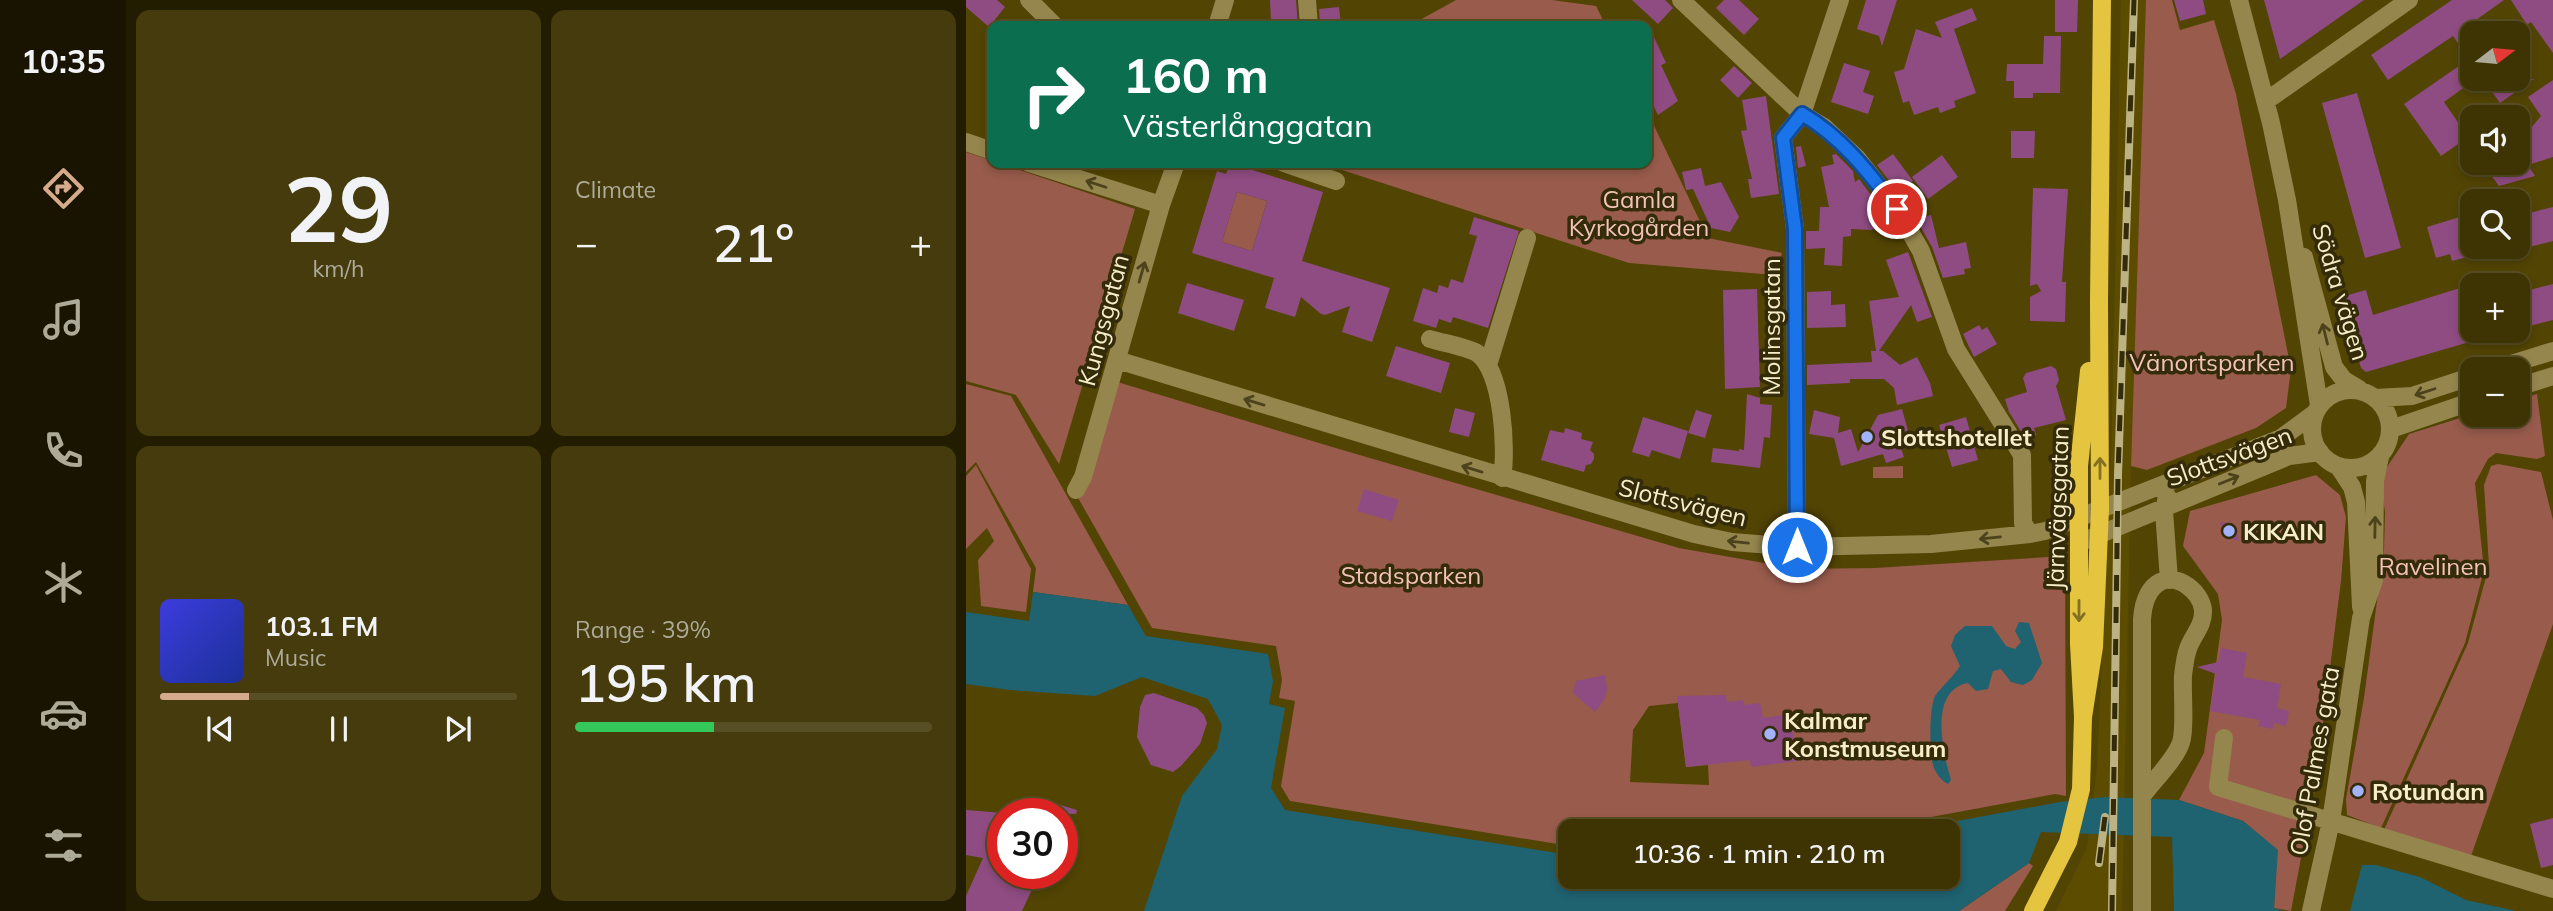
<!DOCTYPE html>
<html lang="en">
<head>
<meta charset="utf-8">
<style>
  body { margin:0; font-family:Mulish,sans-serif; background:#453b0c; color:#f1f3f6; height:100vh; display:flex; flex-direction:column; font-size:26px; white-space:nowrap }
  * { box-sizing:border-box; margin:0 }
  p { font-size:23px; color:#adaa99 }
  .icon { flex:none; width:38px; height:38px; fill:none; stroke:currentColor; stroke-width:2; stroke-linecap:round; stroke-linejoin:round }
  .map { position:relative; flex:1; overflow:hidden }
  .drawer { display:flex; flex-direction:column; gap:10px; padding:10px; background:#221c01; width:840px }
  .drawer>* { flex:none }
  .guide { position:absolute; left:21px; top:21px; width:665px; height:147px; border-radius:14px; box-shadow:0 4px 10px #0003,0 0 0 2px #574e24; background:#0b6e4f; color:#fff; overflow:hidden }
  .needle { width:46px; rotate:74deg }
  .controls { position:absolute; left:1494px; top:21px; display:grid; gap:14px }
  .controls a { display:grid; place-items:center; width:70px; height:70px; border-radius:14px; background:#3e3302; box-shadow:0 4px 10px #0003,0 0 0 2px #574e24; font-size:35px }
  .speed { position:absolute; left:21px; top:798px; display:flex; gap:14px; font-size:35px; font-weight:700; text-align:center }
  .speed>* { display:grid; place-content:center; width:91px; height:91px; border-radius:50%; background:#3e3302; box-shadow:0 4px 10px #0003,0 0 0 2px #574e24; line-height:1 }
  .speed .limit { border:10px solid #d22; background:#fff; color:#111 }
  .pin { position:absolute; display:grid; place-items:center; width:60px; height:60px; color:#fff; margin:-30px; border:4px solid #fff; border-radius:50%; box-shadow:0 2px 7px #0007 }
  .me { position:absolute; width:77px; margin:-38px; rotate:0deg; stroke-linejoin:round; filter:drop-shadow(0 0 5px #0008) }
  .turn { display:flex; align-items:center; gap:24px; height:147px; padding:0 21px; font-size:32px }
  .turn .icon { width:91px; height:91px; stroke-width:2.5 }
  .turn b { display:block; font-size:49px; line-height:60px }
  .big { font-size:52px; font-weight:600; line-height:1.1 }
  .drawer .widget { flex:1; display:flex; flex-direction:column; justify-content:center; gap:10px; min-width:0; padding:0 24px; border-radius:14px; background:#453b0c }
  .drawer .dial { align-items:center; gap:0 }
  .dial b { font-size:91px; line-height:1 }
  .song { display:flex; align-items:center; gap:21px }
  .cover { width:84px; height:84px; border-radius:10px; background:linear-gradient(135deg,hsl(240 70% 55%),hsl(230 70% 35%)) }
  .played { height:7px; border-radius:4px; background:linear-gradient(90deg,#d6ab8b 25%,#574e24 25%) }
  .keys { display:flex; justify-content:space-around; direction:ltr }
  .heat { display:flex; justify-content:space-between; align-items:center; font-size:38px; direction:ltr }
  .charge { height:10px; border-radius:5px; background:linear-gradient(90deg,#34c759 39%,#574e24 0) }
  .drawer .tiles { flex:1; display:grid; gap:10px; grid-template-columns:repeat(2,1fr) }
  .trip { position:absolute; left:592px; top:819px; width:402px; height:70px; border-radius:14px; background:#3e3302; box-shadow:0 4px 10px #0003,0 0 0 2px #574e24; font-weight:600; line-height:70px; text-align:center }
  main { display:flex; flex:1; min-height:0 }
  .dock { display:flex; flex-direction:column; width:126px; justify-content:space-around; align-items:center; background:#191401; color:#adaa99 }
  .dock .icon { width:49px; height:49px }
  .dock .selected { color:#d6ab8b }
  .dock b { font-size:32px; color:#f1f3f6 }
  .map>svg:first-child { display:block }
  .built { fill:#5c4c00 }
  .green { fill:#985b4c; fill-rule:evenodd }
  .water { fill:#1f6270 }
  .building { fill:#8f4c82; fill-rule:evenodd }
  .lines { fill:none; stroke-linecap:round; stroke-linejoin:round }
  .minor { stroke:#95864d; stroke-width:18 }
  .major { stroke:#e5c440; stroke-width:18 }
  .rail-casing { stroke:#bdb283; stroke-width:8 }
  .rail { stroke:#332b0a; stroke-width:5; stroke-dasharray:16; stroke-linecap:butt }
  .oneway { stroke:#4c421b }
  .oneway2 { stroke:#837022 }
  .route-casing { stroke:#114b97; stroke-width:18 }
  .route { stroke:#1a73e8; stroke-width:12 }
  .poi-dot { fill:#a3b2fd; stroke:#332b0a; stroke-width:2.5 }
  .labels { text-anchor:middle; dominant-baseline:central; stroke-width:7; stroke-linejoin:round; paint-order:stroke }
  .park-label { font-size:24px; fill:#f2c2b6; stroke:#332b0a }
  .street-label { font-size:24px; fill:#f7edc8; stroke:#332b0a }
  .poi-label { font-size:24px; font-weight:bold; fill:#f7edc8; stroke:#332b0a; text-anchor:start }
</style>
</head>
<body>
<main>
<nav class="dock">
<b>10:35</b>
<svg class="icon selected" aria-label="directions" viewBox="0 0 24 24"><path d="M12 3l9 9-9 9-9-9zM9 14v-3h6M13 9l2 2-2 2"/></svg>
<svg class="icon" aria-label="music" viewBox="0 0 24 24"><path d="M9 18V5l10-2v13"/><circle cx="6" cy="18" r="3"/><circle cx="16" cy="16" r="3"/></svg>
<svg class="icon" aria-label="phone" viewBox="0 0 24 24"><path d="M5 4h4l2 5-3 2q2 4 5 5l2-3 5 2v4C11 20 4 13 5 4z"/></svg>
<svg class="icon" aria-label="climate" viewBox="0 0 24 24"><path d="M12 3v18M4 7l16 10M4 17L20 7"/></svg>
<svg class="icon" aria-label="car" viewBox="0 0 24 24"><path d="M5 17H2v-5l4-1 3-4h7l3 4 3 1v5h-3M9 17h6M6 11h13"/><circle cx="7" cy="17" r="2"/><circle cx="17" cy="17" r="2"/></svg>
<svg class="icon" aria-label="filters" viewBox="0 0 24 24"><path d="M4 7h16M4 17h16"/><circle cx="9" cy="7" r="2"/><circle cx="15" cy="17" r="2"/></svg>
</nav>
<section class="drawer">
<div class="tiles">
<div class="widget dial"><b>29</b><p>km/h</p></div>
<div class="widget"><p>Climate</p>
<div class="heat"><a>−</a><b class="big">21°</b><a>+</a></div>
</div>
<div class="widget">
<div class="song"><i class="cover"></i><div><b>103.1 FM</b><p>Music</p></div></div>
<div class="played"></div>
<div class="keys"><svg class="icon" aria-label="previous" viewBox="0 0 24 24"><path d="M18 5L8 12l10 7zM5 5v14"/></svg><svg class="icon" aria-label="pause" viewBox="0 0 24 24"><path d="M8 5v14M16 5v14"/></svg><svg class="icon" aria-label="next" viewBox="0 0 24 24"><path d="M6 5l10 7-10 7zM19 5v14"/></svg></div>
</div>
<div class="widget"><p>Range · 39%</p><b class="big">195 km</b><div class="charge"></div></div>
</div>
</section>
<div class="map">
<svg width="1587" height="911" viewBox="0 0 1587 911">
  <rect width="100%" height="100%" fill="#524403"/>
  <path class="built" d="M1155,0H1180L1165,466L1156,911H1090L1121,847L1131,767L1145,461Z"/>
  <path class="green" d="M490,0H586L630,6L640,26H443Z
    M1180,0H1206L1214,30L1248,20L1270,94L1325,369L1320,408L1290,428L1181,470L1165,466Z
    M681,111L742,238L816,253L809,275L663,263L373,169L374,163H681Z
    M0,152L169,209L93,464L50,395L0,381Z
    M271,192L301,201L286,251L256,242Z
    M148,381L373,449L713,548L832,569L909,568L1082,557L1099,559L1100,796L1089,794L889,831H604V846L324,801L315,786L329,701L313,698L316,680L310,646L186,628L111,496ZM712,703L720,767L742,765L743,785L664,782L667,730L683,706Z
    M0,384L45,396L162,605L67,592L70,568L10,462L0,472Z
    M1571,394L1579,456L1571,459L1530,453L1522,459L1509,483L1518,570L1499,643L1415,828L1381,815L1380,799L1398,698L1418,549L1419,512L1415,486L1417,473L1443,434L1507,414L1552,415V400Z
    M1532,464L1575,472L1587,520V624L1505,856L1417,832L1502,643L1523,566L1518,485L1525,466Z
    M10,465L65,569L60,612L15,606L12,560L28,541L21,528L0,549V476Z
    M937,466V478H907V467Z
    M1350,475L1374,495L1380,517L1375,581L1350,779L1325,911L1308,908L1311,850L1277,821L1213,800L1238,753L1256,620L1252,594L1217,546L1224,511Z
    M1063,863L1067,866L1039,911H993Z"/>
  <path class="water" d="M67,592L162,605L180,636L302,654L307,681L303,704L319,708L305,788L319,810L604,855V877H982V831H937L1094,802L1139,797L1213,800L1277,821L1312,850L1308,908L1317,911H1208L1206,837L1075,832L1063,863L993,911H178L216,796L251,749L256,725L242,699L176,677L129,696L44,690L0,684V612L63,621Z
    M1053,622L1063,623L1076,663L1066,680L1057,685L1045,682L1035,669L1027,671L1022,689L1010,691L1002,683C962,690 977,753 985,780L982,784C976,781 971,775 968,768C963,756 963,708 969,696C976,686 987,677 994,666L985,646L989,635L999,626H1026L1040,646L1049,649L1055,642L1049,631Z
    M1396,865H1410L1454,877L1500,900L1550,911H1384Z"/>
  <path class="building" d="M0,0H31L39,7L23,27L0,7Z
    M304,0H330L332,26H316L315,21L305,22Z
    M666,0H699L707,8L692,24Z
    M758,0H773L793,19L778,35L750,8Z
    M900,0H931L916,46L913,36L891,29Z
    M1089,0H1112L1111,32H1089Z
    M1208,0H1237L1240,14L1214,21Z
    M1298,0H1398L1314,59Z
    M1486,0H1538L1503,25L1507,32V81L1478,102L1502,137L1475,156L1438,104L1503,59L1487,36L1422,80L1405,55Z
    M1545,0H1587V53L1565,22L1561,25Z
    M373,7L375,26H354L353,9Z
    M1006,8L1011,20L988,29L1010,93L988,101L990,107L974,113L972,107L948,115L943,101L937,103L928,72L938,69L950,29L976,38L969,22Z
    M681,22L700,63L695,65L712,101L692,115L681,93Z
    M1078,36H1095L1094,93H1067V98H1048V81H1040L1041,64H1077Z
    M878,63L904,71L897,92L908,96L902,114L865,102Z
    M768,66L786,83L772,98L754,80Z
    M1517,79H1568L1534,103Z
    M1587,80V157L1562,165L1569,176L1533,186L1516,163H1552V143L1575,116L1562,97Z
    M1391,93L1435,248L1399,258L1356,103Z
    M800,96L813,194L785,198L782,179H786L775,131L781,130L776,100Z
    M1045,131H1069L1068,158H1045Z
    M835,146L840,166L832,168L830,147Z
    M870,154L887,171L889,182L893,179L924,220L906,230L885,229V236L877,237L876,266L858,265L859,248L840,249V231H853L854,207H863L855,167L868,164L866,155Z
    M927,154L947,181L932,192L911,165Z
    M976,155L992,177L962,199L946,177Z
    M264,163L357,192L336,261L424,288L406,342L376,332L384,306L359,315L355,314L335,297L329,317L299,308L308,278L226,253L251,171L260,174ZM271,192L301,201L286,251L256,242Z
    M735,168L739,186L755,182L773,217L764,232L745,228L727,189L720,190L716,172Z
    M1067,188L1102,189L1096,282H1100L1099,322L1064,321V297L1075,291L1071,284L1064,286Z
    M1587,207V241L1552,250V216Z
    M1507,213V247L1499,250L1501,257L1486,261L1484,254L1470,258L1461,227Z
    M965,215L973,248L1000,242L1005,268L998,269L999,274L977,278L966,247L950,219Z
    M508,217L553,231L522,328L487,317L485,323L473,319L470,328L447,321L457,288L471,293L473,285L482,288L485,279L497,283L511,236L503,234Z
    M942,252L966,317L951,322L945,305L913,351H917L934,365L951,357L964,383L967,396L931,405L928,388L918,379H884V383L841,385V365L906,362L905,351H910L903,301L933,297L920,260Z
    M221,283L278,300L268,331L212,313Z
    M1507,284V341L1400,372L1395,368L1375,297L1400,290L1407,315Z
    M1587,284V320L1552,329V293Z
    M791,289L794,387L759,389L757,290Z
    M865,291V305L879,304L880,327L841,328V292Z
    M1013,325L1016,330L1021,327L1031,344L1008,357L997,334Z
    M430,346L484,363L475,393L420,376Z
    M1085,366L1090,369L1093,380L1090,386L1100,420L1068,428L1070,435L1059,438L1043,412L1039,399L1061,392L1057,378L1060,373Z
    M781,394L794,398V404L806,405L804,438L798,437L794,468L745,462L747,448L773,451V449L778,450Z
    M489,408L509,413L503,437L483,432Z
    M936,409L946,445L935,448L938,457L920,463L917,454L875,466L868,438L843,434L848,410L874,417L872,433L885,429L892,452L912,415Z
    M730,410L746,415L739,438L722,433Z
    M677,417L722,431L714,459L686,450L683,457L666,452Z
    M1000,417L1012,460L986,467L973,425Z
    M599,428L616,433L615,439L627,442L624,450L628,454V459L625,464L620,465L618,472L575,460L584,430L598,433Z
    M398,489L433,500L426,521L391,511Z
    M1254,522L1269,526L1273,541L1258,537Z
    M1255,648L1281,653L1277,677L1315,684L1311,708L1323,711L1320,726L1308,723L1307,729L1292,726L1294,720L1244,711L1250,674L1231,667L1252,662Z
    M639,675L641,689L638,700L629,712L607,693L610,681Z
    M188,693L231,708L238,715L241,723L234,744L215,766L207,772L185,765L171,737L174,707L179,695Z
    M760,695L761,702L777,700L778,705L794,703L797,718L824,714L831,761L785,767L784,760L720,767L711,696Z
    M75,799L111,810L110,814H37L36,807Z
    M0,810L37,813V873H69L67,879L70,881L56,911H0V896L17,858L0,855Z
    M1587,818V865L1575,868L1564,824Z"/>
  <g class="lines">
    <path class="minor" d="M63,0L89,26
      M341,0L343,26
      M715,0L836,114L858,127L891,158L931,209L955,251L990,349L1056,455L1057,523L1064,534
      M1273,0L1305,123L1321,200L1353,405
      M251,26L259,0
      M1300,101L1443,0
      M0,142L26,151
      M63,163L195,205
      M318,163L370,181
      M1338,257L1368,367L1378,380L1393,389
      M464,339C477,343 501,347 511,353C537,370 541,451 536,478
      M151,360L728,534L766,542L831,547L965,544L1064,534L1079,531L1315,438L1349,413
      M522,365L561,238
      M1529,369L1587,351
      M1552,387L1587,376
      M1346 429a39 39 0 1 1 78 0a39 39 0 1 1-78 0Z
      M1410,398L1446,396L1507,376
      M1425,429L1507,401
      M1373,467L1386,487L1390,502L1395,607
      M110,490L117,477L195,205L210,163
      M1201,496L1198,511L1203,580
      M1113,543L1323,456L1354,452
      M831,547L829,229L817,138L836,114L874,0
      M1258,738L1252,787L1587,889
      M1176,796C1187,781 1207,762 1214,745C1220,733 1216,692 1217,676C1218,667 1219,657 1222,649C1226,636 1238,626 1237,610C1235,592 1212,573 1194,582C1181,589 1177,606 1176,619V911
      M1345,911L1365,821L1395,618L1408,580L1409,481L1414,457"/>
    <path class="major" d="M1117,717L1128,647L1134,509L1133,302L1136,0
      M1067,911L1102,842L1115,789L1117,717L1113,644V466L1123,371"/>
    <defs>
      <path id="rail" d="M1133,863L1139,817
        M1146,911L1152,475L1168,0"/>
    </defs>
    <use href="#rail" class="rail-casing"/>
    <use href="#rail" class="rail"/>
  </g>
  <defs><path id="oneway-shaft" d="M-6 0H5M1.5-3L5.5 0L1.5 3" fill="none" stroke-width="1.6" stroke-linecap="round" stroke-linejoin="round" transform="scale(1.75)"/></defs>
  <g class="oneway">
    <use href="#oneway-shaft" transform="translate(130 184) rotate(-162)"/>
    <use href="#oneway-shaft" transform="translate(176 272) rotate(-74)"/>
    <use href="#oneway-shaft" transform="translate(1359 334) rotate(-104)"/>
    <use href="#oneway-shaft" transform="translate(1459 392) rotate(162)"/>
    <use href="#oneway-shaft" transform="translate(288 402) rotate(-163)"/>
    <use href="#oneway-shaft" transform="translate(506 469) rotate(-163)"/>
    <use href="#oneway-shaft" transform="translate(1263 480) rotate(-22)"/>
    <use href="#oneway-shaft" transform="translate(1409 527) rotate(-89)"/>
    <use href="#oneway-shaft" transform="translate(1024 538) rotate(174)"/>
    <use href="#oneway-shaft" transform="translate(772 542) rotate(-174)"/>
  </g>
  <g class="oneway2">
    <use href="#oneway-shaft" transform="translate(1134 468) rotate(-90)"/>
    <use href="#oneway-shaft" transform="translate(1113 611) rotate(90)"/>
  </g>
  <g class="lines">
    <defs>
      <path id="route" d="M831,547L829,229L817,138L836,114C876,137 903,173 931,209"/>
    </defs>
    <use href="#route" class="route-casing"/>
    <use href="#route" class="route"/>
  </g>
  <g class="poi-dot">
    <circle cx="901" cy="437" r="7"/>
    <circle cx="1263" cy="531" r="7"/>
    <circle cx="804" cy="734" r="7"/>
    <circle cx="1392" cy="791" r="7"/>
  </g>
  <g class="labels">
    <g class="park-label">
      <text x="673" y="199">Gamla<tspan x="673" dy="28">Kyrkogården</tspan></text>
      <text x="1246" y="362">Vänortsparken</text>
      <text x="1467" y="566">Ravelinen</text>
      <text x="445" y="575">Stadsparken</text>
    </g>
    <g class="street-label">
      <text transform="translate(1375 292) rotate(73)">Södra vägen</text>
      <text transform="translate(137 320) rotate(-75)">Kungsgatan</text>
      <text transform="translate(805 327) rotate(-90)">Molinsgatan</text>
      <text transform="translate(1263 456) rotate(-20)">Slottsvägen</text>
      <text transform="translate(717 502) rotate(14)">Slottsvägen</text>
      <text transform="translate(1091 508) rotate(-88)">Järnvägsgatan</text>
      <text transform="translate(1348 761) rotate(-80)">Olof Palmes gata</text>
    </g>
    <g class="poi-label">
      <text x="915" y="437">Slottshotellet</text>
      <text x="1277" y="531">KIKAIN</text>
      <text x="818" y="720">Kalmar<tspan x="818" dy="28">Konstmuseum</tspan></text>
      <text x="1406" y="791">Rotundan</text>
    </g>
  </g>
</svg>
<div class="controls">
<a><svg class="needle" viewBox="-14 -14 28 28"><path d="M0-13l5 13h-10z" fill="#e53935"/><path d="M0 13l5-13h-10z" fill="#adaa99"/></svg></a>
<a><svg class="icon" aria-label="sound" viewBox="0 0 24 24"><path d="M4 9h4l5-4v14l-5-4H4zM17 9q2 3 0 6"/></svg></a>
<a><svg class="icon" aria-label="search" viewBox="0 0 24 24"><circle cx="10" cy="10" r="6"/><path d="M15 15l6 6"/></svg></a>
<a>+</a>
<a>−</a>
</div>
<div class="speed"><div class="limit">30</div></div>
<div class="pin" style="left:931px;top:209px;background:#d93025"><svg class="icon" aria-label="arrive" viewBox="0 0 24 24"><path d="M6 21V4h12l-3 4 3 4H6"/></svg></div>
<svg class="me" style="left:831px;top:547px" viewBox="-20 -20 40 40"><circle r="17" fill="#1a73e8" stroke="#fff" stroke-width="3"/><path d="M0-11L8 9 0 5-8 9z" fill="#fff"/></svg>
<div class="trip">10:36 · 1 min · 210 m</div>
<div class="guide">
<div class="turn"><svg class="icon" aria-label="right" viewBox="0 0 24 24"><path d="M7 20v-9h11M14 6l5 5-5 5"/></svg><div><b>160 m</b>Västerlånggatan</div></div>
</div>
</div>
</main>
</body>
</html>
